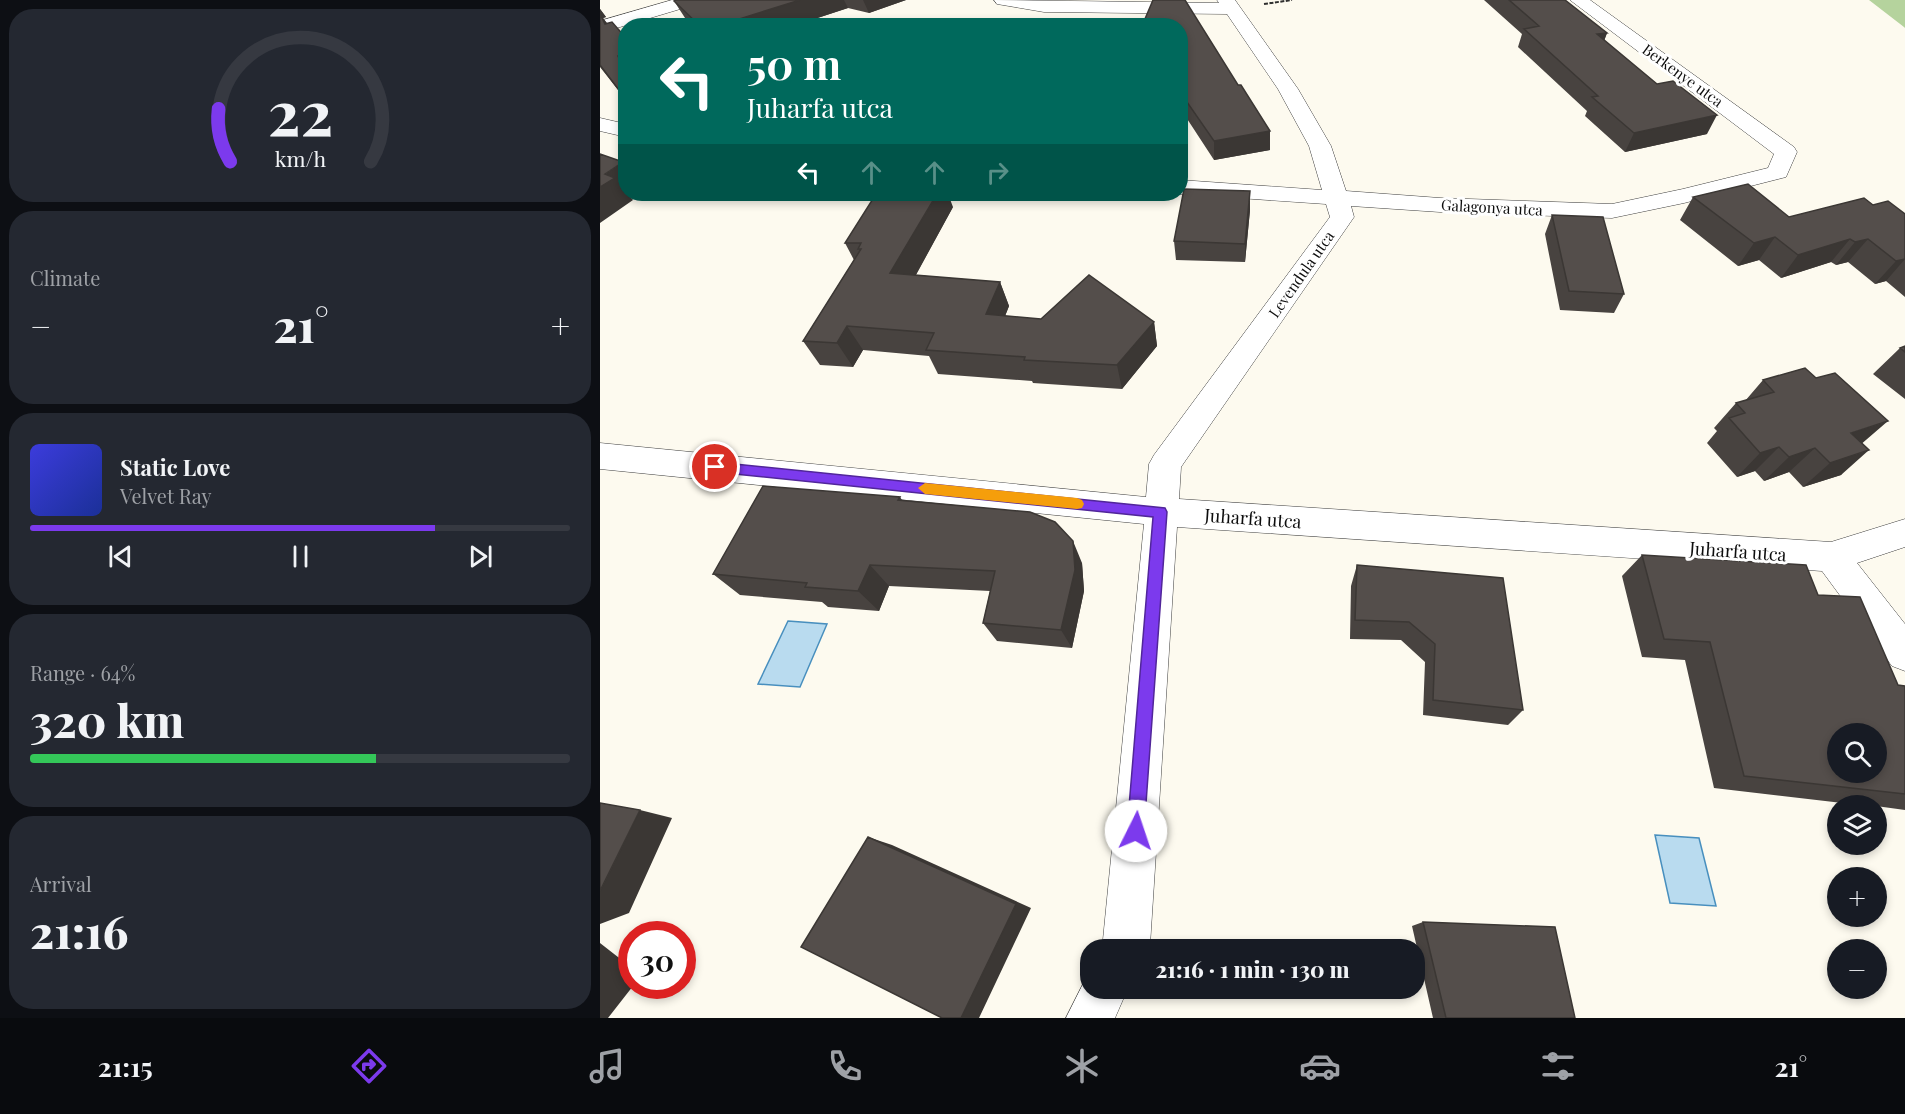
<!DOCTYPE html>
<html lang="en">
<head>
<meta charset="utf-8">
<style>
  body { margin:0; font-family:"Playfair Display",serif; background:#242831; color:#f1f3f6; height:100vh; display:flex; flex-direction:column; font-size:22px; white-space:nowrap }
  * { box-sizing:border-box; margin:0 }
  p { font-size:20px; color:#9ea1a6 }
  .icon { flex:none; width:33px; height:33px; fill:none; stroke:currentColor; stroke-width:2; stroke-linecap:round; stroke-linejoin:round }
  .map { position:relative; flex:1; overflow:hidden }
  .side { display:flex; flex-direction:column; gap:9px; padding:9px; background:#0d0f14; width:600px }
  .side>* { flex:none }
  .guide { position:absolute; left:18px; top:18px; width:570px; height:183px; border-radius:24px; box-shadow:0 3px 9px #0003; background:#00695c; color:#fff; overflow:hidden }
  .tools { position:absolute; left:1227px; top:723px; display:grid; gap:12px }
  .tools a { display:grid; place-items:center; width:60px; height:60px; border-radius:50%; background:#171b24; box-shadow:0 3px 9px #0003; font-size:30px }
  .speed { position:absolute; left:18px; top:921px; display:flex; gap:12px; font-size:30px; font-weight:700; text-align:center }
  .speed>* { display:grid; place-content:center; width:78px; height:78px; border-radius:50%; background:#171b24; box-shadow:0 3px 9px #0003; line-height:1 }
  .speed .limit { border:9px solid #d22; background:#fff; color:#111 }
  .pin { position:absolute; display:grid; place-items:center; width:51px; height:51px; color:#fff; margin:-26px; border:3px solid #fff; border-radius:50%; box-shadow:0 2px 6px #0007 }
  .me { position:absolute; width:66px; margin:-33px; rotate:4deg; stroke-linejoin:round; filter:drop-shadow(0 0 4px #0008) }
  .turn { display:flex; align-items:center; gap:21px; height:126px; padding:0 30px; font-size:27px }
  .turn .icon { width:78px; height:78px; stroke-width:2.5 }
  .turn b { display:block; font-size:42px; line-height:51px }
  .lanes { display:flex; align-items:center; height:57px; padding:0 30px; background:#0003; justify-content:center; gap:30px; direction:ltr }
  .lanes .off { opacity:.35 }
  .big { font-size:45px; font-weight:800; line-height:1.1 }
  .side .tile { flex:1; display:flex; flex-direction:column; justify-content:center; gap:9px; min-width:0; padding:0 21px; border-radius:24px; background:#242831 }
  .side .dial { align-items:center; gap:0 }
  .dial svg { height:156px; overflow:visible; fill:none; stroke:#363941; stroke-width:7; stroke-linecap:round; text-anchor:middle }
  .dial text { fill:#f1f3f6; stroke:none }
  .song { display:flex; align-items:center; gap:18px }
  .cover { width:72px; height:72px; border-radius:9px; background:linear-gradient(135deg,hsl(240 70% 55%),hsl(230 70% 35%)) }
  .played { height:6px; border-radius:3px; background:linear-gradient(90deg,#7c3aed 75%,#363941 75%) }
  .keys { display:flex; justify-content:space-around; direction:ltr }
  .heat { display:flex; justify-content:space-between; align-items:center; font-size:33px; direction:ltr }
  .charge { height:9px; border-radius:4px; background:linear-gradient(90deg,#34c759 64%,#363941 0) }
  .trip { position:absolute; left:480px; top:939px; width:345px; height:60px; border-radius:24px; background:#171b24; box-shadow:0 3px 9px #0003; font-weight:800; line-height:60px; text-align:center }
  .tabs { display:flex; height:96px; justify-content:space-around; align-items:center; background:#090b0e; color:#9ea1a6 }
  .tabs .icon { width:42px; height:42px }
  .tabs .on { color:#7c3aed }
  .tabs b { font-size:27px; color:#f1f3f6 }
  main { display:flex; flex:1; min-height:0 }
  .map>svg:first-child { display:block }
  .forest { fill:#b5d39d }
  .water { fill:#b9dbef; stroke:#488fbe; stroke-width:1.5 }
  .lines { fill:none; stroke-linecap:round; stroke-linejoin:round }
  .minor-casing { stroke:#404040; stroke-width:1 }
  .path { stroke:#2f2f2f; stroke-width:2; stroke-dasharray:4 1.5; stroke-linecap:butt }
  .minor { fill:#fff; fill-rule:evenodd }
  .wall { fill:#484340 }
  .shaded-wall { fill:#3b3734 }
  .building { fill:#544e4b; stroke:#3b3734; stroke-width:1.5; fill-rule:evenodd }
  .route { fill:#7c3aed; stroke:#51269a; stroke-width:1.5 }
  .slow { fill:#f59e0b }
  .labels { text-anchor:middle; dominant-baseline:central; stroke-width:6; stroke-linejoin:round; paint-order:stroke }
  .far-street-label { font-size:15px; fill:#0d0d0d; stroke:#fff }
  .street-label { font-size:18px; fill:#0d0d0d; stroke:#fff }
</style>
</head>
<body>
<main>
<section class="side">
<div class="tile dial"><svg viewBox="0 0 100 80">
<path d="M14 69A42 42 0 1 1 86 69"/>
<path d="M14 69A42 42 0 0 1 8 42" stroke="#7c3aed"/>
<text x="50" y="56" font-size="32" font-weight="700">22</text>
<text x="50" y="72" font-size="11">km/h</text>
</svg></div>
<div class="tile"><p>Climate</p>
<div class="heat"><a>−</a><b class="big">21°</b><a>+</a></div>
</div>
<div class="tile">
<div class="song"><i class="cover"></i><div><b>Static Love</b><p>Velvet Ray</p></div></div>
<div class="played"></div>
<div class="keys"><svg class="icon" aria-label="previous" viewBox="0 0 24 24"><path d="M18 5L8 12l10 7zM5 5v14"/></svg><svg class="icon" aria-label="pause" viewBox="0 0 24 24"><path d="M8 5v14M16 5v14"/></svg><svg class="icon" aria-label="next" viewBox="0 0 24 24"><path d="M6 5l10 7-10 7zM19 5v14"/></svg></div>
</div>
<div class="tile"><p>Range · 64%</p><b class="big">320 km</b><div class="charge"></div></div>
<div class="tile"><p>Arrival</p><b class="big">21:16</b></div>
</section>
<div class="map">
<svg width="1305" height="1018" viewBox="0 0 1305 1018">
  <rect width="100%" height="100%" fill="#fdfaef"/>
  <path class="forest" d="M1269,0H1305V28L1304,27Z"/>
  <path class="water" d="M188,621L227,624L200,687L158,684Z
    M1055,835L1099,838L1116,906L1070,903Z"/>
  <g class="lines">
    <defs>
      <path id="minor" d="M72,0H100L97,4L0,33V21Z
        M394,0L619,3L617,0H635L698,89L731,146L746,191L840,198L1012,204L1083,189L1168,168L1174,154L970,0H990L1194,147L1197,152L1186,177L1084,203L1012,218L840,212L751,206L754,217L581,467L579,499L1231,542L1305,519V547L1257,563L1305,624V671L1292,666L1222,571L577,527L550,945L548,950H502L544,524L0,469V443L546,497L549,464L554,455L730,217L726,204L580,194H578H580V180L722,190L709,146L678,89L627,14L444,12L403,5L397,4Z
        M0,118L26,124V137L0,131Z
        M490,970V988H528L515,1018H466Z"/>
    </defs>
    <use href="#minor" class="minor-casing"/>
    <path class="path" d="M664,4L692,0"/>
    <use href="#minor" class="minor"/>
  </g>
  <path class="wall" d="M76,0H306L269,13L248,8L193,26H91L87,21L74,1Z
    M884,0H965L1007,33L1004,41L1107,134L1025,152L985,116L987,111L918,47L922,34Z
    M0,9L6,17L3,18L7,23L26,38V100L0,67Z
    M580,26L638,85L670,131V150L614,160L580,108Z
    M1093,197L1189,217L1273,205L1305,214V297L1286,281L1275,284L1248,262L1236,265L1231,262L1181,278L1159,260L1138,266L1080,220Z
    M353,207L316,275L400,282L409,306L405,316L441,319L554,322L557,346L522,389L433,383L432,381L338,374L329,356L263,350L253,367L220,365L203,341L254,260L245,243Z
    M650,210L645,262L576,260L574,241Z
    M952,215L1024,294L1014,313L960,310L945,234Z
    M1305,346V399L1273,374L1300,348Z
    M1163,380L1262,444L1241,475L1203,487L1189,472L1164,481L1155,471L1137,477L1107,443L1117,431L1114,428L1136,403L1145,401Z
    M300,497L302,500L482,563L484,591L472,648L397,641L383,623L390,591L289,586L279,611L228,607L222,602L140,595L113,574Z
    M1042,555L1218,595L1298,685L1305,686V810L1276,806H1268L1114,788L1085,660L1042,657L1022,576Z
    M757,565L923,710L908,725L823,715L825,662L801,640L750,639L751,586Z
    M823,922L975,1018H833L812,926Z"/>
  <path class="shaded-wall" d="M200,0H244L248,8L193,26H117Z
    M263,0H306L269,13Z
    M0,9L6,17L3,18L13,32L0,19Z
    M1007,33L1000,51L997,34Z
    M26,54V74L18,56Z
    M1117,115L1107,134L1025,152L1034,133Z
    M670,131V150L614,160V141Z
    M23,162L26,165V194H29H28L33,200L0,223V187L5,174Z
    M650,191V210L645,262V244Z
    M337,194H348L353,207L303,298L290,273Z
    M1175,237L1159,260L1138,266L1154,243Z
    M1250,239L1231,262L1181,278L1198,255Z
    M1268,239L1248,262L1236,265L1255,242Z
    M1305,259L1286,281L1275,284L1296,261Z
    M400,282L409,306L396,339L386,314Z
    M554,322L557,346L522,389L517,365Z
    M247,326L263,350L253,367L237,343Z
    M1288,421L1259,446L1251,433Z
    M1179,447L1155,471L1137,477L1160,453Z
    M1215,448L1189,472L1164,481L1189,457Z
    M1269,450L1241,475L1203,487L1230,463Z
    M473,541L482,563L484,591L472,648L461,630Z
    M270,565L289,586L279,611L258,591Z
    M40,810L72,818L29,913L0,924V891Z
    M268,837L292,845L431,908L379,1018H361Z
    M0,943L32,968V986H33L8,1018H0Z"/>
  <path class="building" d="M76,0H200L117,26H100L74,1Z
    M553,0H585L638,85H641L670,131L614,141L580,92V26H542Z
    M909,0H965L1007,33L997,34L1057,84L1073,81L1117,115L1034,133L992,97L998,96L924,29L939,26Z
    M0,14L5,24L12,22L26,38V54L18,56L26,74V92L22,94L0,65Z
    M0,154L23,162L5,174L15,178L0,187Z
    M1148,184L1189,217L1264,198L1273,205L1288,201L1305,214V259L1296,261L1268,239L1255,242L1250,239L1198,255L1175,237L1154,243L1093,197Z
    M584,189L650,191L645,244L574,241Z
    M276,194H337L290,273L400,282L386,314L441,319L489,275L554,322L517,365L424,360L425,357L326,350L334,333L247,326L237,343L203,341L261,249H258L261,243H245Z
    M952,215L1003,217L1024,294L969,291Z
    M1305,346V352L1300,348Z
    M1205,368L1216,378L1235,373L1288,421L1251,433L1269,450L1230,463L1215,448L1189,457L1179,447L1160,453L1129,418L1145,413L1136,403L1174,392L1163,380Z
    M163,486L300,497L298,500L430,512L455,522L473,541L475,570L461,630L383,623L395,571L270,565L258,591L205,587L207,583L113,574Z
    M1042,555L1206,565L1218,595L1260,597L1298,685L1305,686V794L1144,776L1110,642L1064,639ZM1238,734H1276V772H1238Z
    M757,565L903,578L923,710L833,700L835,644L809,622L755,620Z
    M0,803L40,810L0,891Z
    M268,837L416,904L361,1018H342L201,947Z
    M823,922L955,927L975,1018H846Z"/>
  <path class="route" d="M115,462L565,508L567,512L544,831L542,837L536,840L529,837L527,831L553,517L115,472L109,467Z"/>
  <path class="slow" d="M325,483L477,498L482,500L484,504L482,508L477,509L325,494L318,488Z"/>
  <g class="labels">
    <g class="far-street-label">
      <text transform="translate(1083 75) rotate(36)">Berkenye utca</text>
      <text transform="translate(892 207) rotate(3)">Galagonya utca</text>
      <text transform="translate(701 274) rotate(-55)">Levendula utca</text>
    </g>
    <g class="street-label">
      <text transform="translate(653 518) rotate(4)">Juharfa utca</text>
      <text transform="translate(1138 551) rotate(4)">Juharfa utca</text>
    </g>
  </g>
</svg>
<div class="tools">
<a><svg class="icon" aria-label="search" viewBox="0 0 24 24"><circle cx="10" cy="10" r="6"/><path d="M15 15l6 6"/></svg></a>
<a><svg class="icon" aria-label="layers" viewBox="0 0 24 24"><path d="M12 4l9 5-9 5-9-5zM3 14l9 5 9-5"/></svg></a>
<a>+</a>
<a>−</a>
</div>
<div class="speed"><div class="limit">30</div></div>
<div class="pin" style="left:115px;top:467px;background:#d93025"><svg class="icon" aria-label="arrive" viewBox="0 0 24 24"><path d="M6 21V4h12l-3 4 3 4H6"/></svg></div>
<svg class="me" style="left:536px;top:831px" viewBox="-20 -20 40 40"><circle r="19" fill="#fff"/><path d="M0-13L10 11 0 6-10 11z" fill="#7c3aed"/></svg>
<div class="trip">21:16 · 1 min · 130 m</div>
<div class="guide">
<div class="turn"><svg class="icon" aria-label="left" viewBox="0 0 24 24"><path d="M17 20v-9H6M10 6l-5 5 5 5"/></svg><div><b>50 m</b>Juharfa utca</div></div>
<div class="lanes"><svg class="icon" aria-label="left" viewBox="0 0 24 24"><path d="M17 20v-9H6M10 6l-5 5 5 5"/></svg><svg class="icon off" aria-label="ahead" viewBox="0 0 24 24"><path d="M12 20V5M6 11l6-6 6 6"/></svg><svg class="icon off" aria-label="ahead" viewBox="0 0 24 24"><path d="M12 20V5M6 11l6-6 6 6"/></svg><svg class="icon off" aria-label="right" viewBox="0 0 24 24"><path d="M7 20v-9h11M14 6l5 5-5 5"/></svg></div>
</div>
</div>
</main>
<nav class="tabs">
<b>21:15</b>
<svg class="icon on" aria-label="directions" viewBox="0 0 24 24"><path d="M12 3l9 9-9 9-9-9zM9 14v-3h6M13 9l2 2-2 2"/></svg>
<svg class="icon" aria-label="music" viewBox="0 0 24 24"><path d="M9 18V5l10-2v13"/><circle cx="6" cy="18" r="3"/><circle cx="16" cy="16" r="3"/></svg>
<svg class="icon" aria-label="phone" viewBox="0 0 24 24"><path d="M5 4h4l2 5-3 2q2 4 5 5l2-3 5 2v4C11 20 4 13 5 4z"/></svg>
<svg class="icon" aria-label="climate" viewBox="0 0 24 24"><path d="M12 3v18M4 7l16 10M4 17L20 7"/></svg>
<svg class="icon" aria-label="car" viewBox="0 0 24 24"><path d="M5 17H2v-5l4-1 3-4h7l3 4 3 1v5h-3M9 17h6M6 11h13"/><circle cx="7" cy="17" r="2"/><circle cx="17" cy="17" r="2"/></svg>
<svg class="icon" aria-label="filters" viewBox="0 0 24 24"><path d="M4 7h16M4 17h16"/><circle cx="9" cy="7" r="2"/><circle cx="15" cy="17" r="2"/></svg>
<b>21°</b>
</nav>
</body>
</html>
